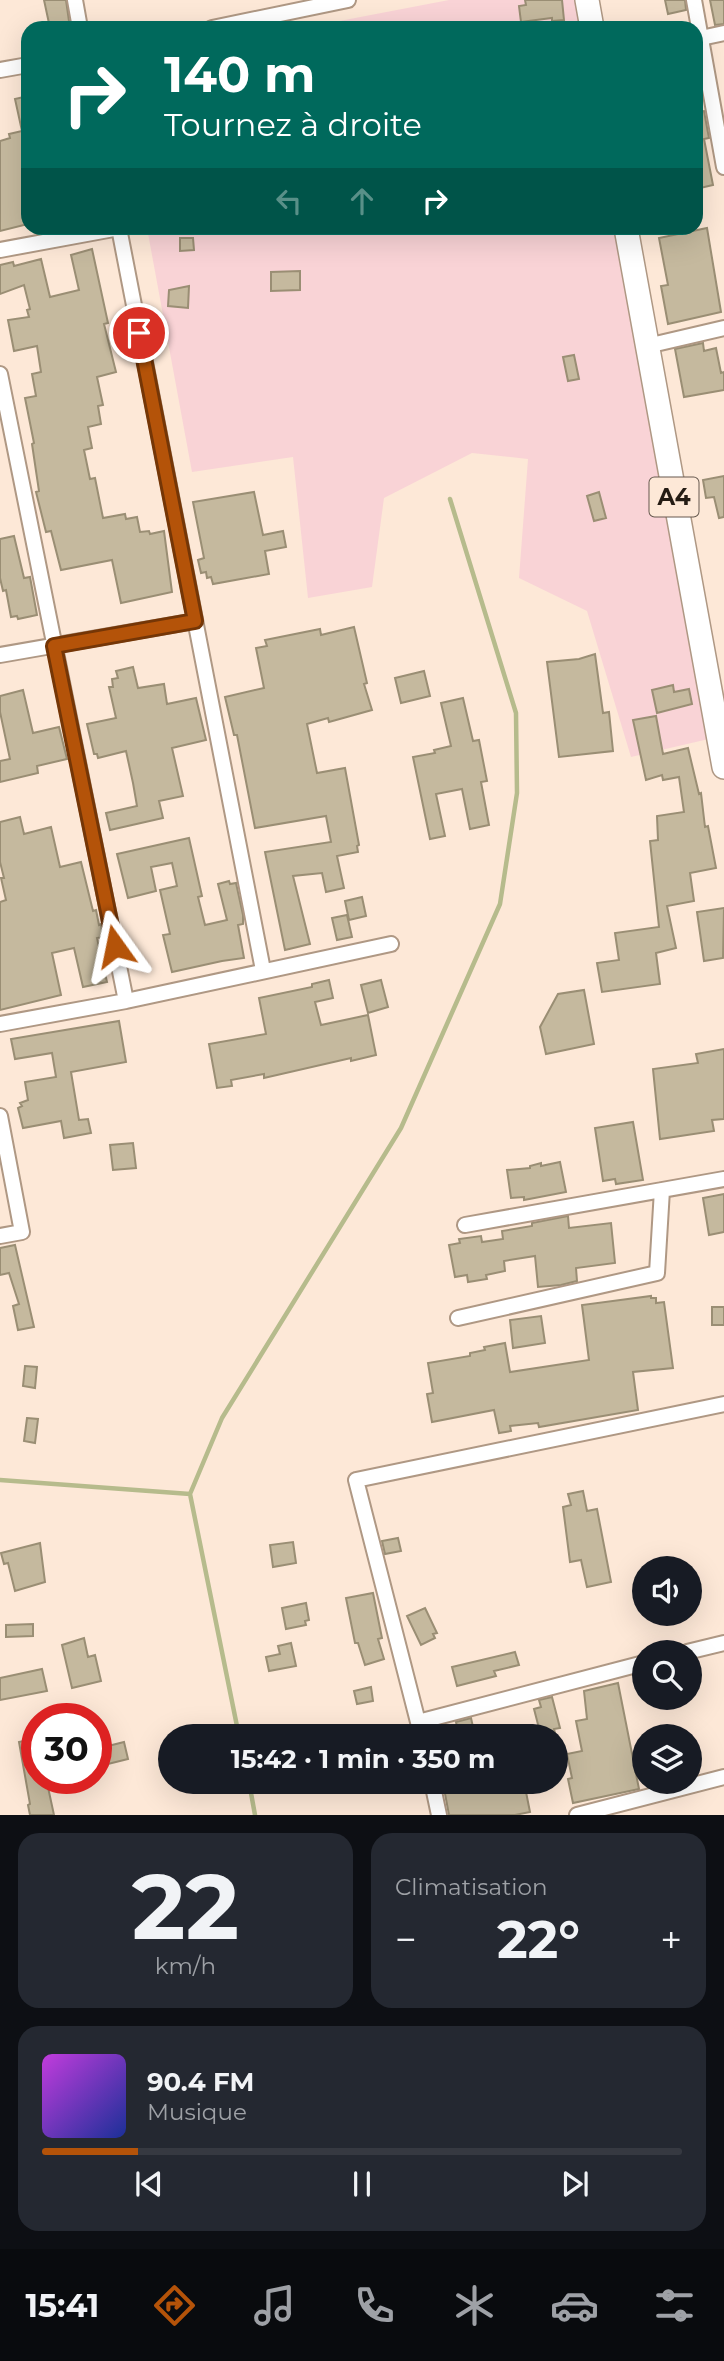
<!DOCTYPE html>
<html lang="fr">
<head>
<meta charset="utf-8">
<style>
  body { margin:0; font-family:Montserrat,sans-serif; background:#242831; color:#f1f3f6; height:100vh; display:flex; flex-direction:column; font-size:26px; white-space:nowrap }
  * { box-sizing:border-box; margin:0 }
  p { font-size:23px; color:#9ea1a6 }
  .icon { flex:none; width:38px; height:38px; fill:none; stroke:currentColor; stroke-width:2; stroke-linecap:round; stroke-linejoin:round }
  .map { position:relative; height:1815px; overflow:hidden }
  .drawer { display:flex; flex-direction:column; gap:18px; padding:18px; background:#0d0f14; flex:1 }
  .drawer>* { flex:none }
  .hud { position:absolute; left:21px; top:21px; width:682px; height:214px; border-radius:21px; box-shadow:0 7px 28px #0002; background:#00695c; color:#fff; overflow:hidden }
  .tools { position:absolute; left:632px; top:1556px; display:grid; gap:14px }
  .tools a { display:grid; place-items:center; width:70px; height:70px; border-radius:50%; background:#171b24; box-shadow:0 7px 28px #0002; font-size:35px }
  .speed { position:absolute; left:21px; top:1703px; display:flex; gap:14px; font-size:35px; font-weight:700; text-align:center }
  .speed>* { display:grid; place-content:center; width:91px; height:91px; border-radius:50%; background:#171b24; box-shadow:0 7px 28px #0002; line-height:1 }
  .speed .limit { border:10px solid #d22; background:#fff; color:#111 }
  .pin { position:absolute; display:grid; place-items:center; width:60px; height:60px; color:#fff; margin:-30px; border:4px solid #fff; border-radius:50%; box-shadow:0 2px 7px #0007 }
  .me { position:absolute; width:77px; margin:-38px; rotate:348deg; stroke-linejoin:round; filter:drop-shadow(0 0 5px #0008) }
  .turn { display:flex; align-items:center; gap:24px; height:147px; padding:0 28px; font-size:32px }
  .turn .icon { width:91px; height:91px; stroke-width:2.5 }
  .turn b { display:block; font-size:49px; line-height:60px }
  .lanes { display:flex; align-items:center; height:66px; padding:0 28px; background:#0003; justify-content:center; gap:35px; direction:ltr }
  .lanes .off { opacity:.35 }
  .big { font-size:52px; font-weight:700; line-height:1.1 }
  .drawer .card { flex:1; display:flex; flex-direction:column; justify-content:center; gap:10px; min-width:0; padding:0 24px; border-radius:21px; background:#242831 }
  .drawer .dial { align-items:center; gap:0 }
  .dial b { font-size:91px; line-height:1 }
  .song { display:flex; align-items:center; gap:21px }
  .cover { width:84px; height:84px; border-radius:10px; background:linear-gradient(135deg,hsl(290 70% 55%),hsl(230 70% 35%)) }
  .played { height:7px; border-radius:4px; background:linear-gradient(90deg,#b45309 15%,#363941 15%) }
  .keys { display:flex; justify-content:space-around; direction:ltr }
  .heat { display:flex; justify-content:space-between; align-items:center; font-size:38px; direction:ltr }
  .drawer .tiles { flex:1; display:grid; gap:18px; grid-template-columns:1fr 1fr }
  .card:last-child { grid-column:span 2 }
  .trip { position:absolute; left:158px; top:1724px; width:410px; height:70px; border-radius:35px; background:#171b24; box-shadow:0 7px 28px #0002; font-weight:700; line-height:70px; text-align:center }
  .dock { display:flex; height:112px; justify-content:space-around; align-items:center; background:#090b0e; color:#9ea1a6 }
  .dock .icon { width:49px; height:49px }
  .dock .current { color:#b45309 }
  .dock b { font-size:32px; color:#f1f3f6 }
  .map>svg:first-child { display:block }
  .green { fill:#f9d3d6 }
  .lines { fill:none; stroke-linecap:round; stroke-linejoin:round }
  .stream { stroke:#b6bb8c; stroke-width:4.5 }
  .building { fill:#c5b99e; stroke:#9a8e74; stroke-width:2 }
  .street-casing { stroke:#af9884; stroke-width:18 }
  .primary-casing { stroke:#af9884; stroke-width:26 }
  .street { stroke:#fff; stroke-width:14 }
  .primary { stroke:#fff; stroke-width:23 }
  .route-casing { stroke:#753606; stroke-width:18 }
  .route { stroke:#b45309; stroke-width:12 }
  .labels { text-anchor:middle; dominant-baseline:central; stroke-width:6; stroke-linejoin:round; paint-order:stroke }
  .shield { fill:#fde8d7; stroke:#66594e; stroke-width:2 }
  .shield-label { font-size:23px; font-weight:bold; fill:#251c14 }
</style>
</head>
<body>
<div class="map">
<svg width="724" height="1815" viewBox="0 0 724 1815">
  <rect width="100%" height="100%" fill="#fde8d7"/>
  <path class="green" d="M449,0H584L589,28H303Z
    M147,228H624L713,738L631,757L587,611L519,578L528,459L472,453L384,498L372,587L308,598L293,457L192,472Z"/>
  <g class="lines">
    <path class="stream" d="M0,1480L190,1494L239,1736
      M190,1494L222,1418L401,1128L500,904L517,793L516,713L450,499
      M249,1782L255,1815"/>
  </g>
  <path class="building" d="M44,0H66L70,28H50Z
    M525,0H562L564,20L552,21V18L521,22L519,6L526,5Z
    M665,0H685L686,10L668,14Z
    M710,0H724V24L715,25Z
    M28,96V224L0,231V141L10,138L9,134L22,131L15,99Z
    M704,111L709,138L704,139L713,185L696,189V112Z
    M707,228L721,312L668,324L661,286L668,285L659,238Z
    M180,238H193L194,250L180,251Z
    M92,249L108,323L104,324L116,372L97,377L103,405L98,406L101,424L88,427L92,448L84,450L90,479L95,478L103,518L125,514L126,519L137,517L140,532L149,531L150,534L164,531L172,592L121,603L112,560L61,570L51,531L46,532L36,492L39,491L32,444L34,443L25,398L36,396L32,374L41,372L37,346L14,351L8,320L29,317L27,310L30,309L24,285L0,294V265L13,262L14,266L41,259L50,297L79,290L71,255Z
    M300,271V290L271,291V272Z
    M189,286L188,308L168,306L169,290Z
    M703,343L704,351L716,348L721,373L724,372V390L684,397L675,349Z
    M574,355L579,379L568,381L563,357Z
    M724,476V517L719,518L714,497L706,498L703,480Z
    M254,492L263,535L283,531L286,547L265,551L269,574L213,584L211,577L207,578L206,572L201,573L198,560L204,558L193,502Z
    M599,492L606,518L594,521L587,496Z
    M14,536L24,578L30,577L37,615L18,619L17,616L11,617L6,590L3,591L0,578V539Z
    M354,627L367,683L364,684L372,710L329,722L328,718L307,724L317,773L345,768L359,845L357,846L358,852L337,856L344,888L326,892L322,873L293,876L310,944L285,950L265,852L331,842L326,816L255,828L237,735H234L225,697L264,688L256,648L267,646L265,640L320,629L321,635Z
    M595,654L603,713L609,712L613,751L559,757L547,662L579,659Z
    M133,667L138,688L164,684L167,704L196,698L206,740L172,748L183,796L159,801L163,818L110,830L106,813L137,806L133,783L126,751L98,758L97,754H94L87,724L116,718L109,687H113L112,679L118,678L116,671Z
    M424,671L430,696L401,703L395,678Z
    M673,685L674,692L689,689L692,704L657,713L652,690Z
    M23,690L33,733L59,727L67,759L37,766L38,773L0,782V761L10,759L0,712V696Z
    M463,698L473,741L479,740L487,781L481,782L489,825L470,829L462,789L436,794L445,836L430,839L413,757L435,753L434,750L451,746L441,703Z
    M656,716L663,754L688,748L699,794L701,793L705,827L708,826L716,868L690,873L694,901L667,906L676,948L656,953L660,984L602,992L597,963L619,960L615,933L659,927L650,841L658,840L657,816L684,812L679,777L663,780L662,775L646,780L633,720Z
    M20,817L24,834L51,827L60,867L81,862L93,911L96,910L99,925L101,924L103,937L97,938L107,982L83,987L74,948L52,953L61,995L0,1010V902L6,900L1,878H4L0,862V822Z
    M189,838L202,896L198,897L205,925L227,920L218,884L229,881L230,884L236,883L243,915V924L238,925L244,958L222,961L172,972L163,935L170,934L160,890L177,886L172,863L151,867L156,891L128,898L117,854Z
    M362,897L366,916L349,920L345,901Z
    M724,908L723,958L704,961L697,912Z
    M347,915L352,937L337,940L332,918Z
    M329,980L333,998L315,1002L321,1025L368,1015L376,1055L351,1061V1058L264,1078V1074L231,1080L232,1086L217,1088L209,1044L266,1034L259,998L312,987V984Z
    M381,980L388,1007L368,1013L361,985Z
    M584,990L594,1044L546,1054L540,1027L558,994Z
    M119,1021L126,1062L71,1072L79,1120L88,1119L91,1133L64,1138L61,1121L23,1128L18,1108L22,1106L20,1103L28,1100L25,1082L56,1077L52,1053L15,1059L11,1039Z
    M724,1049V1119L712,1120L714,1131L660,1139L653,1069L698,1063L696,1054Z
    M633,1122L643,1180L616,1184L615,1179L603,1181L595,1128Z
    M133,1143L136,1168L113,1170L110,1145Z
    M560,1162L566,1192L524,1200V1197L511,1198L507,1170L530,1168V1166L541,1163V1166Z
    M724,1194V1232L709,1235L703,1198Z
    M568,1216L569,1228L611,1223L615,1263L576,1268L577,1281L561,1285L538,1287L535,1256L504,1261L505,1271L486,1275L487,1279L468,1282L467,1275L455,1277L449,1245L460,1243L459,1239L481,1236L482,1242L503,1239L502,1231L532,1226V1223Z
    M15,1245L34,1327L18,1330L13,1306L19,1304L9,1273L0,1275V1248Z
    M651,1296V1298H656V1303L664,1302L673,1368L633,1372L638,1410L539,1427L538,1423L510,1426L511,1431L499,1433L494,1410L432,1422L427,1394L433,1393L428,1363L470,1356V1353L485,1350L484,1347L505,1343L510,1372L589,1360L582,1305Z
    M712,1307H724V1325H712Z
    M541,1316L545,1343L513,1348L510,1320Z
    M25,1366L37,1367L35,1388L23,1386Z
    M27,1418L38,1419L35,1443L24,1441Z
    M583,1491L587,1511L597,1509L611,1582L587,1587L581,1560L570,1562L563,1507L571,1505L568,1494Z
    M398,1538L401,1551L385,1554L382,1541Z
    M293,1542L296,1563L273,1567L270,1545Z
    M40,1543L45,1582L15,1591L8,1563L4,1564L1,1553Z
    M373,1593L382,1638L378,1639L384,1659L365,1665L358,1643H355L346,1598Z
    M306,1603L309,1620L305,1621L306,1625L286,1629L282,1608Z
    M425,1608L437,1633L433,1634L435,1638L421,1645L407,1616Z
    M33,1624V1636L6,1637V1625Z
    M84,1638L88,1657L95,1655L101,1681L72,1688L62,1645Z
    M291,1643L296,1666L269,1671L266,1657L280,1654L278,1646Z
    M515,1652L519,1665L494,1671L496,1676L457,1686L452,1667Z
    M42,1669L47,1691L0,1700V1678Z
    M618,1683L639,1789L573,1803L568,1779L572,1778L567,1754L582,1751L576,1721L587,1719L584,1691Z
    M371,1687L373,1701L357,1704L354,1691Z
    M552,1697L560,1728L554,1729L555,1733L541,1736L534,1709L541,1707L539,1700Z
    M471,1718L475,1736H459L456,1722Z
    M37,1738V1778H46L54,1815H30L28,1805L30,1804L19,1742Z
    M124,1742L128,1759L96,1767V1749Z
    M453,1782H524L530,1812L515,1815H449L443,1783Z"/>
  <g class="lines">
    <defs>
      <path id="street" d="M75,0L80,28
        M694,0L724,167
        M212,28L348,0
        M701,38L724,33
        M0,70L28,65
        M119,228L263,970
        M0,250L119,228
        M647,346L724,328
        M0,374L126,1001
        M0,655L195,621
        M0,1024L126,1001L391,944
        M0,1116L22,1232L0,1236
        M465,1225L724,1179
        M458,1318L657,1273L662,1190
        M687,1652L724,1643
        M418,1722L356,1480L724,1404
        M421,1736L418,1722L644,1663
        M432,1782L439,1815
        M577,1815L724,1777"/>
      <path id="primary" d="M587,0L592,28
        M626,228L724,767"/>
    </defs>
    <use href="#street" class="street-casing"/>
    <use href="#primary" class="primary-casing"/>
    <use href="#street" class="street"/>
    <use href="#primary" class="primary"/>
  </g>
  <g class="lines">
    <defs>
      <path id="route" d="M115,946L54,646L195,621L139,333"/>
    </defs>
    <use href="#route" class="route-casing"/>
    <use href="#route" class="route"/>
  </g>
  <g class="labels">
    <rect class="shield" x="649.5" y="477.5" width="49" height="39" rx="5"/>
    <g class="shield-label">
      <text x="674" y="497">A4</text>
    </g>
  </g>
</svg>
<div class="tools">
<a><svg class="icon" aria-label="sound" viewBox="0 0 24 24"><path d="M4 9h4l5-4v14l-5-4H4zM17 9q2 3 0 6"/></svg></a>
<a><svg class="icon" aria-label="search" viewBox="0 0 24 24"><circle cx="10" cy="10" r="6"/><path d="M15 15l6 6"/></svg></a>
<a><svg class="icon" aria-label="layers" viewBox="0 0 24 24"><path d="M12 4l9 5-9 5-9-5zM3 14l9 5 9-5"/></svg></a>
</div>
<div class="speed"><div class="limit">30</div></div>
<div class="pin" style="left:139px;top:333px;background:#d93025"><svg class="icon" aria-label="arrive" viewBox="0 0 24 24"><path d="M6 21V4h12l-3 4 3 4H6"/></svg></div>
<svg class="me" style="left:115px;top:946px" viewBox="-20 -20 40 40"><path d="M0-17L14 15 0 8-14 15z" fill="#b45309" stroke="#fff" stroke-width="4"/></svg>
<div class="trip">15:42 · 1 min · 350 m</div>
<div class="hud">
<div class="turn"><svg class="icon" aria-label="right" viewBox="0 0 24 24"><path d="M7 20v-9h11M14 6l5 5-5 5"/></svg><div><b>140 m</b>Tournez à droite</div></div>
<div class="lanes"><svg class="icon off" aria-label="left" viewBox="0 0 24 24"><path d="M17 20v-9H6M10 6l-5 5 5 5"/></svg><svg class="icon off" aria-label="ahead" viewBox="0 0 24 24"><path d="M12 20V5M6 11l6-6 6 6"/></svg><svg class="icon" aria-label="right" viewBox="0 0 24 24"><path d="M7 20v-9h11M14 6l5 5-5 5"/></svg></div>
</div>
</div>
<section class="drawer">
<div class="tiles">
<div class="card dial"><b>22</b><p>km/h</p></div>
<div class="card"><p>Climatisation</p>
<div class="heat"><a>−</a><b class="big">22°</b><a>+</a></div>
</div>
<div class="card">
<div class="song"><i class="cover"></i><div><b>90.4 FM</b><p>Musique</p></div></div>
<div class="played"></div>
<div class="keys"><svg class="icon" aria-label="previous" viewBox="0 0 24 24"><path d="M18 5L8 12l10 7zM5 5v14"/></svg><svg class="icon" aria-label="pause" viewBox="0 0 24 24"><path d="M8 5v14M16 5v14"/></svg><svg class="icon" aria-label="next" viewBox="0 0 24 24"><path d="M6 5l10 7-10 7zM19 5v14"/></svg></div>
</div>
</div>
</section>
<nav class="dock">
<b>15:41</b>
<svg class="icon current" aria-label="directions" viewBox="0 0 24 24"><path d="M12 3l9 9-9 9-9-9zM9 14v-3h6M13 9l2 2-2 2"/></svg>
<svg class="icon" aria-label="music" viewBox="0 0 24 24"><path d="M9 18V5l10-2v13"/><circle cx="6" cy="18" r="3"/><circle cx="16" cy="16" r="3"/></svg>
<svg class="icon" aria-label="phone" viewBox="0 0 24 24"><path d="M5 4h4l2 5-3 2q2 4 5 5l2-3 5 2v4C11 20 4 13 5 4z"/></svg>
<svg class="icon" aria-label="climate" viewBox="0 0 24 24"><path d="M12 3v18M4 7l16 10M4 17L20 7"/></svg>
<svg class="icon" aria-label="car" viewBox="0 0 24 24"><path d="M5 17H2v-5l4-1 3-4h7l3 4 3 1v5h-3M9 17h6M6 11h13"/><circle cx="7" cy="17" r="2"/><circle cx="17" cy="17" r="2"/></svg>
<svg class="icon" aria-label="filters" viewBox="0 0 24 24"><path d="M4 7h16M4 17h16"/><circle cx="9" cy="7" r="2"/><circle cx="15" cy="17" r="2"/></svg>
</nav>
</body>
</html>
